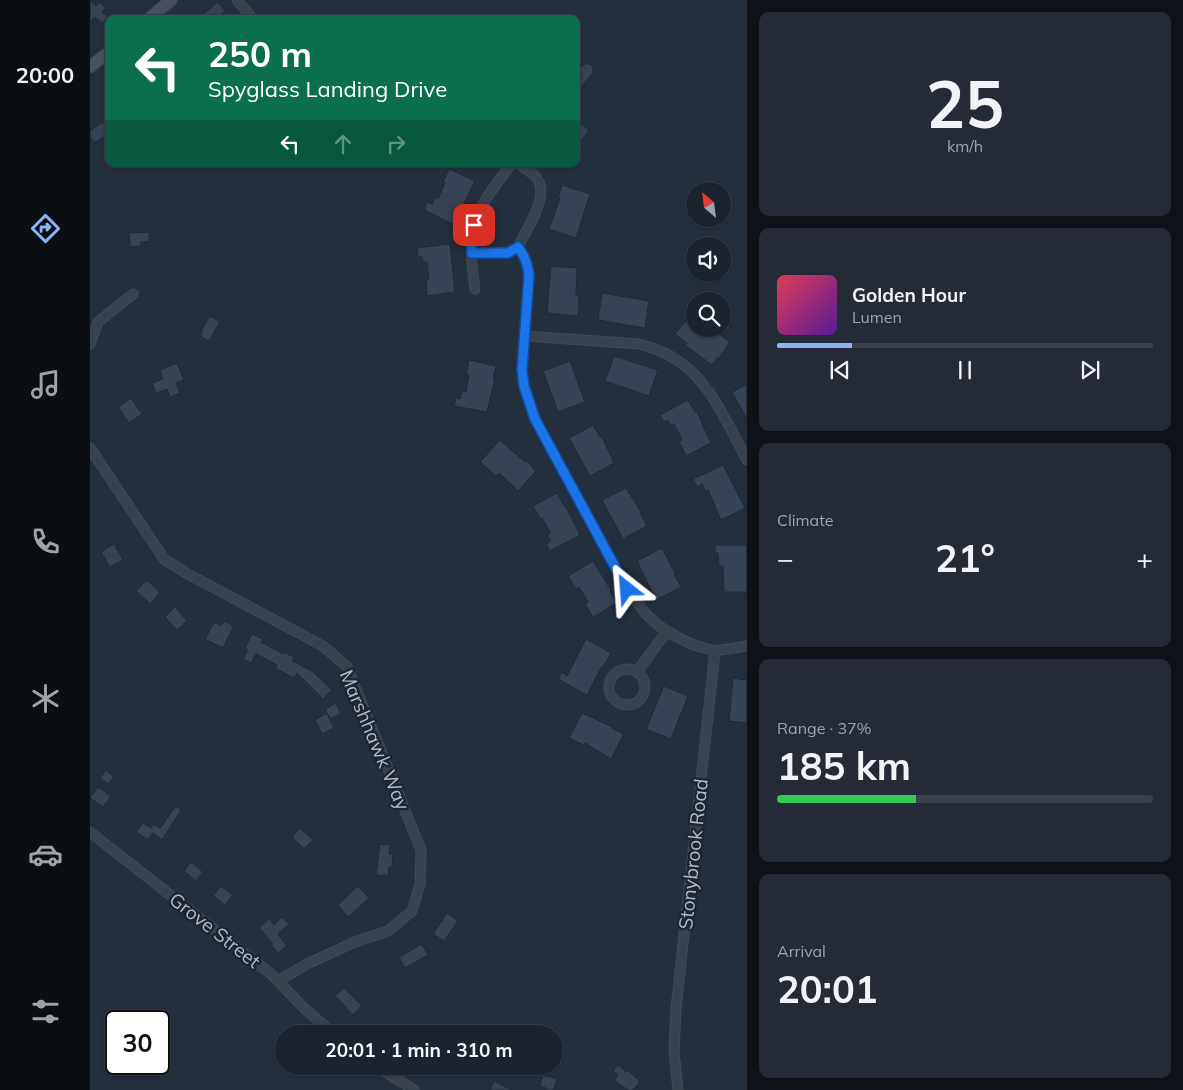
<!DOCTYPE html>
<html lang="en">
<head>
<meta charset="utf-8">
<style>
  body { margin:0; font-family:Mulish,sans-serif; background:#242b36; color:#f1f3f6; height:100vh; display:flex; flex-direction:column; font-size:19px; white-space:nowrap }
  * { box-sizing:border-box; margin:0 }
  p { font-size:16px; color:#a0a4aa }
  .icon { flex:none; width:28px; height:28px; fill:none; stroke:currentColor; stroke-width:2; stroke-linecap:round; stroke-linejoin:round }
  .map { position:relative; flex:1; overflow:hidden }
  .drawer { display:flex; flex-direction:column; gap:12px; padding:12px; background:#0f1319; width:436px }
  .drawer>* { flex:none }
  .banner { position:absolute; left:15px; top:15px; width:475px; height:152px; border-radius:10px; box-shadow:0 1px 4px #0004,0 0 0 1px #39404a; background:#0b6e4f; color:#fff; overflow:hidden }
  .needle { width:32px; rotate:332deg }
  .controls { position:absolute; left:596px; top:182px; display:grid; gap:10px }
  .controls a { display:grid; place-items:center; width:45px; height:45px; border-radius:50%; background:#1b232e; box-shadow:0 1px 4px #0004,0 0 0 1px #39404a; font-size:25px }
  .speed { position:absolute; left:15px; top:1010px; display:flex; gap:10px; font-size:25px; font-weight:700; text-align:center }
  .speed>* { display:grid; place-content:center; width:65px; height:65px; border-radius:50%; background:#1b232e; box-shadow:0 1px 4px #0004,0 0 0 1px #39404a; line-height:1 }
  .speed .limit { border:2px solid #111; border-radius:8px; background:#fff; color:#111 }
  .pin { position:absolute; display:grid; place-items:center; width:42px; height:42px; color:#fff; margin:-21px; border-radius:10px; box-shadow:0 2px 8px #0006 }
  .me { position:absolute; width:55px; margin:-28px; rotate:332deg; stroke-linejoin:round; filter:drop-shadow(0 0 4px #0008) }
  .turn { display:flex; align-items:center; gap:18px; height:105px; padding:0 20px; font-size:22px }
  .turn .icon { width:65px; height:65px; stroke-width:2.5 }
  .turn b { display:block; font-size:35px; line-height:42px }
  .lanes { display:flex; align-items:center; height:48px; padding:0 20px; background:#0003; justify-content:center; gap:25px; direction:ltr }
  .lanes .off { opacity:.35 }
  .big { font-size:38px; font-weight:700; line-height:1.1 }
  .drawer .widget { flex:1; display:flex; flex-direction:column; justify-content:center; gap:8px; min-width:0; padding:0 18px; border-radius:10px; background:#242b36 }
  .drawer .dial { align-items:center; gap:0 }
  .dial b { font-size:65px; line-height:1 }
  .song { display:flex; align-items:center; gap:15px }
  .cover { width:60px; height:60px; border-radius:8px; background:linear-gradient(135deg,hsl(350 70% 55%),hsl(270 70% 35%)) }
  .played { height:5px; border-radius:2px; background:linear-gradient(90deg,#8ab4f8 20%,#39404a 20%) }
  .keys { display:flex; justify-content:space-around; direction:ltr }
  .heat { display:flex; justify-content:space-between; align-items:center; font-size:28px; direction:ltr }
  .charge { height:8px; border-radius:4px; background:linear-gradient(90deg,#34c759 37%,#39404a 0) }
  .trip { position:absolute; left:185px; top:1025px; width:288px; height:50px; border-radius:25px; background:#1b232e; box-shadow:0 1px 4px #0004,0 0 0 1px #39404a; font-weight:700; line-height:50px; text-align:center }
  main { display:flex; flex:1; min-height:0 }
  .menu { display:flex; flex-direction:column; width:90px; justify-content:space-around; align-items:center; background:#0b0e12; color:#a0a4aa }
  .menu .icon { width:35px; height:35px }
  .menu .active { color:#8ab4f8 }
  .menu b { font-size:22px; color:#f1f3f6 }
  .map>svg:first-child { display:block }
  .building { fill:#364354; stroke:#1f2835 }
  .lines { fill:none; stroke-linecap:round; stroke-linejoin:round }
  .street-casing { stroke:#414a57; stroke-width:11 }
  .secondary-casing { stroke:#414a57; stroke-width:13 }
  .street { stroke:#38414e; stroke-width:9 }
  .secondary { stroke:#465061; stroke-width:11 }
  .route-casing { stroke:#114b97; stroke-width:12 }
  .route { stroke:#1a73e8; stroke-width:9 }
  .labels { text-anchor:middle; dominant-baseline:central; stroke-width:5; stroke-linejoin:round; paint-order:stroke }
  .street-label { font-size:19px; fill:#b4bcc9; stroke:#1d2633 }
</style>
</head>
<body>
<main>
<nav class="menu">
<b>20:00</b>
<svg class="icon active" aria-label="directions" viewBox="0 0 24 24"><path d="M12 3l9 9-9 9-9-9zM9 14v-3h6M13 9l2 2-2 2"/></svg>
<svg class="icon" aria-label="music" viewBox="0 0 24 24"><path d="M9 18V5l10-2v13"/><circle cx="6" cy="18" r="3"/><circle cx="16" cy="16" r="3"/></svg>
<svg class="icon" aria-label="phone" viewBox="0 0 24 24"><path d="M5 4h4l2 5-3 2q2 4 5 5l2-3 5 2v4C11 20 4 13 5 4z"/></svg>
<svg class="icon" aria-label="climate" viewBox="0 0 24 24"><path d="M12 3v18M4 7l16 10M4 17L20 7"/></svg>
<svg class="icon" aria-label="car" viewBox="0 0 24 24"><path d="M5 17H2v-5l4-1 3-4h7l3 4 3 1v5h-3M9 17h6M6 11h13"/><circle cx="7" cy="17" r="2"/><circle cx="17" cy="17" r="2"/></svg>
<svg class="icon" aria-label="filters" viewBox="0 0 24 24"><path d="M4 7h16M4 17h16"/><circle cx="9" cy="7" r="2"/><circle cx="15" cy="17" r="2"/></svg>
</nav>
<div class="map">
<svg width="657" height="1090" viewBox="0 0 657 1090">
  <rect width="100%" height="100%" fill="#242f3e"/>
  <path class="building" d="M0,0L6,6L9,2L16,8L12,12L18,17L12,23L5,17L0,23Z
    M128,2L135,11L125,19H107Z
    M486,120L499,130L486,148Z
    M13,122L19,130V145L13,137L4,143L0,136V131Z
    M359,169L385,181L364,225L334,210L337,202L342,204L345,197L348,199L355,183L353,182Z
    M472,185L500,194L486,238L459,229L470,198H468Z
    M59,232V241L51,242V246L40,247L39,233Z
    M360,244L365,292L337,296L336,280H339L337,262H333L332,257H328L327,248Z
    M461,266L487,268L486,295H489L488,316L457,313Z
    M512,293L559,301L555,328L508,320Z
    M605,310V329H618L626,335L628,333L640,342L629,358L628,357L622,365L595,345L597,343L585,334Z
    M120,316L130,322L119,341L110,336L113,332L111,331Z
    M524,356L568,370L559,396L515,381Z
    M379,360L406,366L403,379H405L397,412L364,406L366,398L370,399L372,391L376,392L379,375H376Z
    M480,361L495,402L468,412L453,371Z
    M87,363L94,380L86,383L90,393L80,397L77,389L66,393L62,383L73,379L70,370Z
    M657,384V419L642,392Z
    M41,398L52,414L39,423L28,407Z
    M598,400L605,412H607L621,443L596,456L589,442L592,440L584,424L581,426L578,420L574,422L570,415Z
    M503,425L510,437H512L524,463L500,476L479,438Z
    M410,440L428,456L436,462L437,461L446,471L428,491L409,473L406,476L390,462Z
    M633,465L655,508L631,520L618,490L615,491L612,484L607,487L603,479Z
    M536,488L551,512L550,513L557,526L533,539L512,500Z
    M467,493L474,506L475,505L490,535L460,551L456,544L461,541L457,535L461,533L452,518L450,519L443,506Z
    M24,544L33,560L20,567L11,552Z
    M625,545H657V592H634L633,566H629L628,553H625Z
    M572,548L585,573L584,574L591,587L566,600L547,561Z
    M503,561L521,590L520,591L527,603L503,617L495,604L498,602L489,587L486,589L478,576Z
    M57,580L70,593L60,604L46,591Z
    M85,607L97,621L87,630L75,617Z
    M134,621L144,626L133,648L115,639L124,622L131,626Z
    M162,634L173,639L171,642L193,654L194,652L204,657L202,661L222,671L242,690L233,699L207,673L204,678L185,668L187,665L166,654L161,663L153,659L158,650L155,648Z
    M496,639L521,653L513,667L512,666L497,695L468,679L472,672L477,676Z
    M643,678L657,680V723L639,721Z
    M574,686L598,696L581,739L556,729Z
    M246,703L251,714L240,719L235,709Z
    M237,713L244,728L232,734L225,720Z
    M492,713L523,727L522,728L534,734L521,759L495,743L494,745L479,738Z
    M16,770L24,777L18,784L10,778Z
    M8,787L21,796L13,807L0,798Z
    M86,806L91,810L72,840L63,833L58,840L46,832L53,823L61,828L64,824L70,828Z
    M210,828L223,840L214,849L202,837Z
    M290,844L300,845L299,854H303L302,867H299L298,876L286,875Z
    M101,862L113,872L106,881L94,871Z
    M131,886L143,895L135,905L123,896Z
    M268,886L279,898L258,917L248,905Z
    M357,913L368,921L354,941L343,934Z
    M192,917L199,924L188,934L197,946L188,953L181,945L183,944L169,928L179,919L184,925Z
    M332,944L338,955L315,968L309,957Z
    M254,988L272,1006L263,1015L245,996Z
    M528,1065L536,1072L538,1070L550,1082L543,1090H538L524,1080L528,1075L523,1071Z
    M453,1075L467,1079L464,1090H456V1088L450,1086Z
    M404,1081L422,1090H400Z"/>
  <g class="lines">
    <defs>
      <path id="street" d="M147,0L163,19
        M486,83L497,70
        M429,164C434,168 440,171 445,176C462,194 437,228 428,247C435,256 438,264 439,275L432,370L434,386L445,419L537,589L556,614L569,626L587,637L604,645L625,651L657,646
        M382,253H418L428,247
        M385,289C383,272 380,255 381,238C383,210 406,186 421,164
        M435,336L549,344C560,347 572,351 582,357C620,378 637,424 657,460
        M0,344L8,322L43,294
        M0,448L74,559L96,573L233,646L257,667L331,850L330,884L322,911L298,931L265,942L217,964L188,981
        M519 687a18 18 0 1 1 36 0a18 18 0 1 1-36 0Z
        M547,672L577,631
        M0,832L181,974L216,1010L244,1034
        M286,1066L324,1090
        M588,1090L584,1052L586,1008L625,651"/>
      <path id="secondary" d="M59,19L81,0
        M0,67L19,52"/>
    </defs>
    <use href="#street" class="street-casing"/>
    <use href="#secondary" class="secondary-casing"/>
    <use href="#street" class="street"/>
    <use href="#secondary" class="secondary"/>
  </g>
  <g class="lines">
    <defs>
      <path id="route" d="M384,225L381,238L382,253H418L428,247C435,256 438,264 439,276L432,370L434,386L445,419L537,589"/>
    </defs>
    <use href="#route" class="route-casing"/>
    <use href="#route" class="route"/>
  </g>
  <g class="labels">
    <g class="street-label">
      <text transform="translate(285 740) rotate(67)">Marshhawk Way</text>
      <text transform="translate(603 854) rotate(-84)">Stonybrook Road</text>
      <text transform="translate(125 930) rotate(38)">Grove Street</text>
    </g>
  </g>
</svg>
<div class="controls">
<a><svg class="needle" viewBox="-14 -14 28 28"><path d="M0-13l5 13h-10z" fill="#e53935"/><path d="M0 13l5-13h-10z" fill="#a0a4aa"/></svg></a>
<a><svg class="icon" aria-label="sound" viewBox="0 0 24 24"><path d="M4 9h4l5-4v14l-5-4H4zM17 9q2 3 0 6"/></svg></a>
<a><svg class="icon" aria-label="search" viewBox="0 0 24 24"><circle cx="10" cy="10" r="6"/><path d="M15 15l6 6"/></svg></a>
</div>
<div class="speed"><div class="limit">30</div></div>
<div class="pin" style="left:384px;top:225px;background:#d93025"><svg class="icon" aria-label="arrive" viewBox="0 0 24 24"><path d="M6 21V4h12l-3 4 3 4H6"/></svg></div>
<svg class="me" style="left:537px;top:589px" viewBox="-20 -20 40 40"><path d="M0-17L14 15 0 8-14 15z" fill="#1a73e8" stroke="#fff" stroke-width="4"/></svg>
<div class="trip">20:01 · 1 min · 310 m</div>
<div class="banner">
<div class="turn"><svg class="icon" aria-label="left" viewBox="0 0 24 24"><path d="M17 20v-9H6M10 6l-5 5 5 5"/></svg><div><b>250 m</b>Spyglass Landing Drive</div></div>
<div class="lanes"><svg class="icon" aria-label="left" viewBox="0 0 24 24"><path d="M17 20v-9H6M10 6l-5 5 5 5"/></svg><svg class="icon off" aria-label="ahead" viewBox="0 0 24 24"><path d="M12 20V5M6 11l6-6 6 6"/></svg><svg class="icon off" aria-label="right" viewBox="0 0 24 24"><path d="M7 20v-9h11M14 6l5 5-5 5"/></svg></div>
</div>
</div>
<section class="drawer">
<div class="widget dial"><b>25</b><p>km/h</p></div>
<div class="widget">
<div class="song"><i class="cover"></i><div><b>Golden Hour</b><p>Lumen</p></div></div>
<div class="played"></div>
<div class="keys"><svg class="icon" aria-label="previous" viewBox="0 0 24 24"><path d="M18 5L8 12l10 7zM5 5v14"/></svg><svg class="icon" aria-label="pause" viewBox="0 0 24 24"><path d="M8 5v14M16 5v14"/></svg><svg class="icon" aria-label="next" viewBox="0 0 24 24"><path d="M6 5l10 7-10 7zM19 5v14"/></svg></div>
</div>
<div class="widget"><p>Climate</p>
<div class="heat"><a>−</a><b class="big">21°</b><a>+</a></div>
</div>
<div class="widget"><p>Range · 37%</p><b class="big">185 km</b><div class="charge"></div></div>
<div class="widget"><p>Arrival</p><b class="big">20:01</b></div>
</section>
</main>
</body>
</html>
